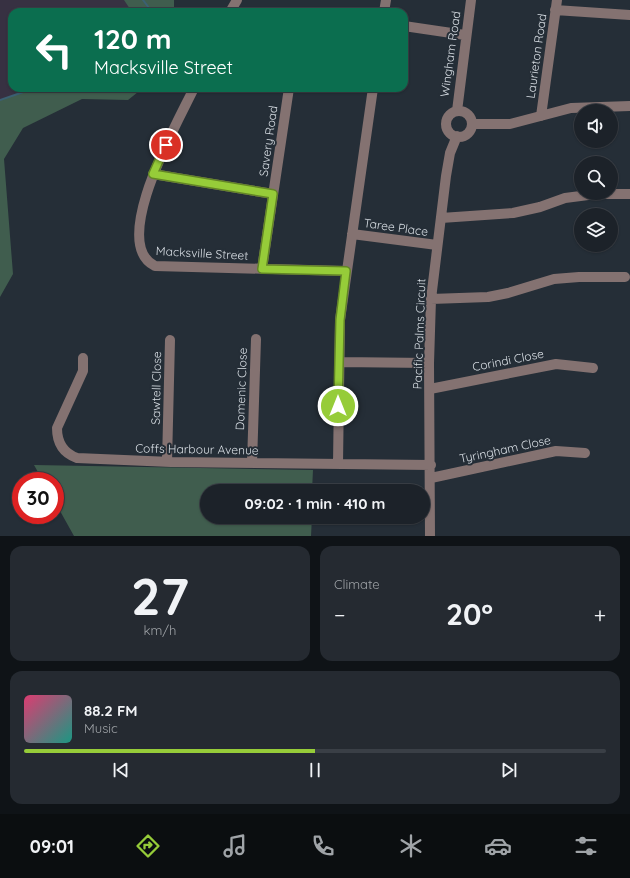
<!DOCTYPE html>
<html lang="en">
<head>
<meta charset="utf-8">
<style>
  body { margin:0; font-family:Quicksand,sans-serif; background:#252a31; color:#f1f3f6; height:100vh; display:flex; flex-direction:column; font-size:15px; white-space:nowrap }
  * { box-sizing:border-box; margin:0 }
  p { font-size:13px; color:#a0a4a8 }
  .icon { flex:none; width:22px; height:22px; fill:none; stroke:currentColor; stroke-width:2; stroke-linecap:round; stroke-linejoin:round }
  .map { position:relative; height:536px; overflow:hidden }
  .drawer { display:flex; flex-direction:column; gap:10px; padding:10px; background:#0f1317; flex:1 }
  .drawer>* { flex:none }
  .guide { position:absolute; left:8px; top:8px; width:400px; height:84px; border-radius:12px; box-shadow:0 1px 3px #0004,0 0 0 1px #3a3f46; background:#0b6e4f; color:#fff; overflow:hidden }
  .fabs { position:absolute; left:574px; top:104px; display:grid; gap:8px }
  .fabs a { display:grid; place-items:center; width:44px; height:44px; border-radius:50%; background:#1c2229; box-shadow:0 1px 3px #0004,0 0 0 1px #3a3f46; font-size:20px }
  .speed { position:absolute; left:12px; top:472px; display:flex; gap:8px; font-size:20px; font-weight:700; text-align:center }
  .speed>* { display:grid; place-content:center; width:52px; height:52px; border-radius:50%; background:#1c2229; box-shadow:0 1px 3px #0004,0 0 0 1px #3a3f46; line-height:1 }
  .speed .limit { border:6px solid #d22; background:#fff; color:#111 }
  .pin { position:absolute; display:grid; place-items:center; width:34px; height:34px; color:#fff; margin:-17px; border:2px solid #fff; border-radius:50%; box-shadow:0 1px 4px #0007 }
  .me { position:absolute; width:44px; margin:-22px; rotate:0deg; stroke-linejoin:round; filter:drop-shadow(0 0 3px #0008) }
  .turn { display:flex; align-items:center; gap:14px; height:84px; padding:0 20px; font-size:18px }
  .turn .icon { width:52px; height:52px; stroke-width:2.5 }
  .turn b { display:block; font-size:28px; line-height:34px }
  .big { font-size:30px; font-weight:700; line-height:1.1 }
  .drawer .tile { flex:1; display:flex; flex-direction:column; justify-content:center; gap:6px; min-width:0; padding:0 14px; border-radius:12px; background:#252a31 }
  .drawer .dial { align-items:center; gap:0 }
  .dial b { font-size:52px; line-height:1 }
  .song { display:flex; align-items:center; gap:12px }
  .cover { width:48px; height:48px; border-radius:6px; background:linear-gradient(135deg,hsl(340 70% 55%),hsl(170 70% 35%)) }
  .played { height:4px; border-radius:2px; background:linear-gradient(90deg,#96cc39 50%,#3a3f46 50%) }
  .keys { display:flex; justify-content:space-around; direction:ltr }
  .heat { display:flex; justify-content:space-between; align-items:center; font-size:22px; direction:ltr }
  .drawer .tiles { flex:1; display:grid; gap:10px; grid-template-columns:1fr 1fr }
  .tile:last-child { grid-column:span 2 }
  .trip { position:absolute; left:200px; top:484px; width:230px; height:40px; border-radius:20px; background:#1c2229; box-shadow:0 1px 3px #0004,0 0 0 1px #3a3f46; font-weight:700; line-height:40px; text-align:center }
  .dock { display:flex; height:64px; justify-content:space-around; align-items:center; background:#0b0e10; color:#a0a4a8 }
  .dock .icon { width:28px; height:28px }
  .dock .active { color:#96cc39 }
  .dock b { font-size:18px; color:#f1f3f6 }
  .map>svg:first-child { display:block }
  .industrial { fill:#373142 }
  .green { fill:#405d4e }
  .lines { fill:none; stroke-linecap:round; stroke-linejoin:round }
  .stream { stroke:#3b6072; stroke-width:2 }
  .minor { stroke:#847271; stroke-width:10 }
  .route-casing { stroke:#628525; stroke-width:10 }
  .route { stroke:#96cc39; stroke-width:7 }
  .labels { text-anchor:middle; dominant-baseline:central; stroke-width:4; stroke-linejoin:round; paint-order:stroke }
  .street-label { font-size:12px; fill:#d9dfe5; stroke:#252e37 }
</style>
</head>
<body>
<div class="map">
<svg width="630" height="536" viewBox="0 0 630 536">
  <rect width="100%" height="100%" fill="#252e37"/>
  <path class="industrial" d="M0,0H143L152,12H12V88H35L0,100Z"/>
  <path class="green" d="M124,0H174V12H132Z
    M35,88H143L128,100L82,99L23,128L4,159L13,274L0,297V100Z
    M34,465L313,470L312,491H207V517H312L311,536H74L55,502V481H43Z"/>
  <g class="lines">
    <path class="stream" d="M143,0L152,12
      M0,100L35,88"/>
    <path class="minor" d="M555,10L630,15
      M230,12L237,0
      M384,12L386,0
      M404,26L465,35
      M194,88C179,120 108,243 155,266L346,271
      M457,111L471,0
      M446 124a13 13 0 1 1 26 0a13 13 0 1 1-26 0Z
      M541,116L557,0
      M472,124H510L571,108L630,106
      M153,174L273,194
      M441,218L513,213L540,207L565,198L596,194H630
      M352,234L437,245
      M262,269L289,88
      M431,299L488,297L508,293L554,279L579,277H625
      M83,358V371L57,428C57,443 63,453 77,458L171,462L431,465
      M339,362L429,363
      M430,389L556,364L593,368
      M167,462L170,340
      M252,463L256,339
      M338,464L340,320L373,88
      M431,478L556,451L585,453
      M430,536L429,363L431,299L446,176L450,153L457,136"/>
  </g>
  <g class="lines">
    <defs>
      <path id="route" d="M166,145L153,174L273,194L262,269L346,271L340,320L338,406"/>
    </defs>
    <use href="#route" class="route-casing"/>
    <use href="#route" class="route"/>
  </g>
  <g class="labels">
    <g class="street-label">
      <text transform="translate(450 54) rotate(-82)">Wingham Road</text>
      <text transform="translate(536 56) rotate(-82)">Laurieton Road</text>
      <text transform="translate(268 141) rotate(-82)">Savery Road</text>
      <text transform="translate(396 227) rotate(8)">Taree Place</text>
      <text transform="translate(202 253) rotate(3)">Macksville Street</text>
      <text transform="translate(419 334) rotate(-88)">Pacific Palms Circuit</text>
      <text transform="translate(508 360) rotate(-11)">Corindi Close</text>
      <text transform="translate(156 388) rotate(-89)">Sawtell Close</text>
      <text transform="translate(241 389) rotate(-88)">Domenic Close</text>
      <text transform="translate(197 449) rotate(1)">Coffs Harbour Avenue</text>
      <text transform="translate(505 449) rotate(-12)">Tyringham Close</text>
    </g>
  </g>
</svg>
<div class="fabs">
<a><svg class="icon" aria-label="sound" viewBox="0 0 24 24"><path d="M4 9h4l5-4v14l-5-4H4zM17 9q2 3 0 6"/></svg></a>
<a><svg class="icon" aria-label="search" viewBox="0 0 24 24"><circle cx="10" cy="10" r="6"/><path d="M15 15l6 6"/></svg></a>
<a><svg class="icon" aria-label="layers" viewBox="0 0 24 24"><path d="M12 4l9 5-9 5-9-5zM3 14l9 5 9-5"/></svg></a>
</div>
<div class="speed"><div class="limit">30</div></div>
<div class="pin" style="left:166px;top:145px;background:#d93025"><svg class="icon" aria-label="arrive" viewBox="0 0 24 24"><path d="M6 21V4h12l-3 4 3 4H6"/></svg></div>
<svg class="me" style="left:338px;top:406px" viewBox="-20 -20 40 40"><circle r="17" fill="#96cc39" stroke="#fff" stroke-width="3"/><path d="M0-11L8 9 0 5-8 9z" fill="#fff"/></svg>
<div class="trip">09:02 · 1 min · 410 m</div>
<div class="guide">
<div class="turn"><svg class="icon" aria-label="left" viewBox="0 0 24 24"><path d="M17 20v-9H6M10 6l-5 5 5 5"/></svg><div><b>120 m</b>Macksville Street</div></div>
</div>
</div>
<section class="drawer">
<div class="tiles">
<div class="tile dial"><b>27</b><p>km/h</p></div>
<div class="tile"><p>Climate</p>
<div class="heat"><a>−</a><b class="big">20°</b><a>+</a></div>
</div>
<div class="tile">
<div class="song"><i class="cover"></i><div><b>88.2 FM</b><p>Music</p></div></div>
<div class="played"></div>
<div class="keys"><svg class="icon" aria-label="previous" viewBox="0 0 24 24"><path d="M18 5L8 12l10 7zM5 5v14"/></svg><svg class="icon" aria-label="pause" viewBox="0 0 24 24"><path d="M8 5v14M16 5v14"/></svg><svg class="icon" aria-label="next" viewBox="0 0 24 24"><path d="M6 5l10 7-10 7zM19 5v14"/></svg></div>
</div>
</div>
</section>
<nav class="dock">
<b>09:01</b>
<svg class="icon active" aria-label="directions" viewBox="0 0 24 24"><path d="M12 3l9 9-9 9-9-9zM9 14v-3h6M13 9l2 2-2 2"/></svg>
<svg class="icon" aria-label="music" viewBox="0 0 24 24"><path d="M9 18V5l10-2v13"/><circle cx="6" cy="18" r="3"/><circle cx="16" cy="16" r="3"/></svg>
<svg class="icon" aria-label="phone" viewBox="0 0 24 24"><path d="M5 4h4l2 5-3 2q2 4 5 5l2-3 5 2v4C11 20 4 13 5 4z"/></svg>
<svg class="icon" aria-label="climate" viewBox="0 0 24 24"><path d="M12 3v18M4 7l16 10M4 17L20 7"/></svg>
<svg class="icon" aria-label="car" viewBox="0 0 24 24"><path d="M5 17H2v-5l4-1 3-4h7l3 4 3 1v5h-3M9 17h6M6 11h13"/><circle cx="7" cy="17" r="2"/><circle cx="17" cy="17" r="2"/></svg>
<svg class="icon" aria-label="filters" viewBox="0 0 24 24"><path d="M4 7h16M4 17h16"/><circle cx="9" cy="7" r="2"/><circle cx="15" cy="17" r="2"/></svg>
</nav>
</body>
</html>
